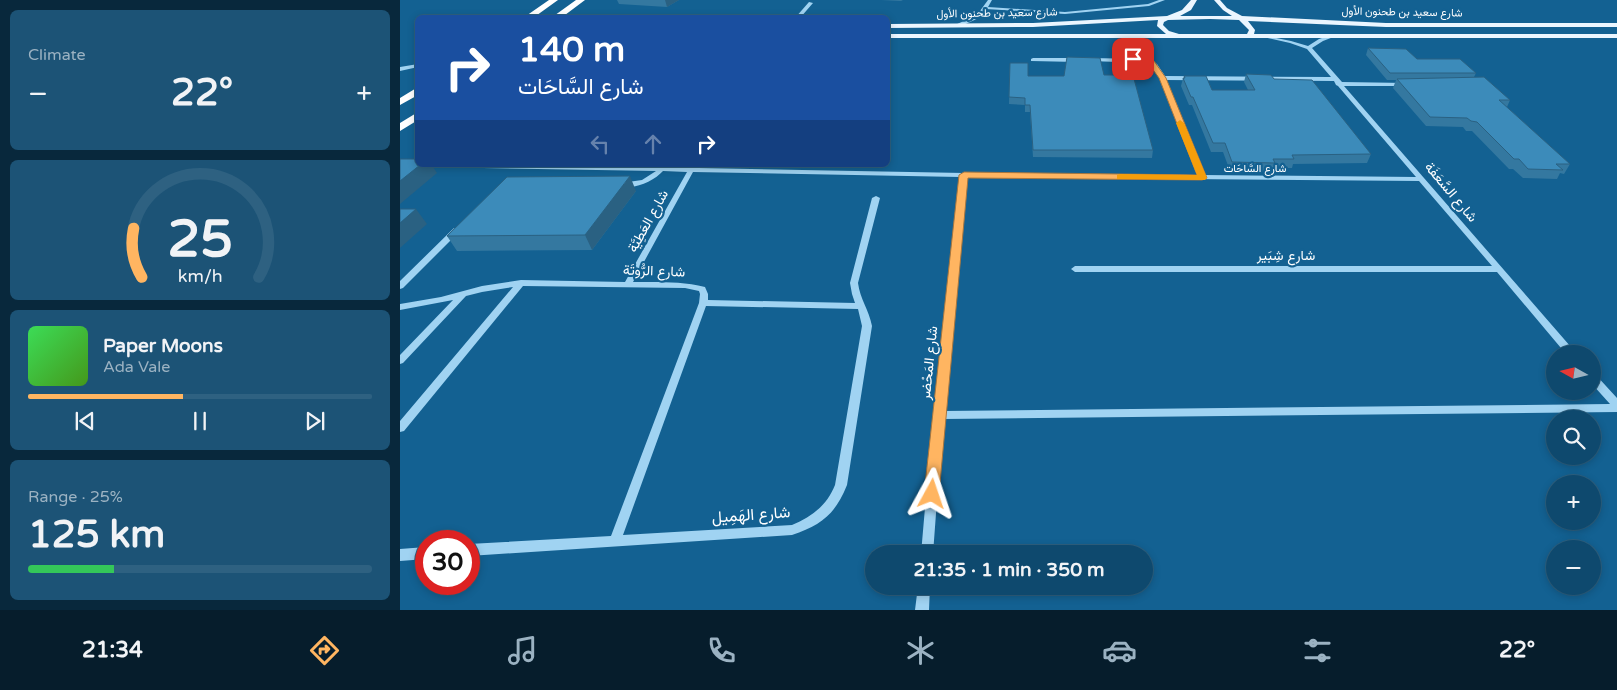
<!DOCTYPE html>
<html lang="en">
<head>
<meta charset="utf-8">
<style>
  body { margin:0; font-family:"Varela Round",Vazirmatn,sans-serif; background:#1c5376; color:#f1f3f6; height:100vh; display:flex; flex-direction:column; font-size:19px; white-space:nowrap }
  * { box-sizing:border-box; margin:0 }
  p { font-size:16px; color:#9bb2c2 }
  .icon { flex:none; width:28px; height:28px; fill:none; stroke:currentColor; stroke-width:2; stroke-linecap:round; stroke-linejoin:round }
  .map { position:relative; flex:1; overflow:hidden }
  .sheet { display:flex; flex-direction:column; gap:10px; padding:10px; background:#08283c; width:400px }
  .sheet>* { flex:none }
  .hud { position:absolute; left:15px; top:15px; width:475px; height:152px; border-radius:8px; box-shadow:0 2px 8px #0003,0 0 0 1px #2e6181; background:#1a4fa0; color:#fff; overflow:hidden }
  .needle { width:32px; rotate:278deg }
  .controls { position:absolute; left:1146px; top:345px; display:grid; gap:10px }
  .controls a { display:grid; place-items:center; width:55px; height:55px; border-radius:50%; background:#0e496e; box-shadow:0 2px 8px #0003,0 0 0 1px #2e6181; font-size:25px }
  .speed { position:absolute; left:15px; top:530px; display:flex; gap:10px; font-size:25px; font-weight:700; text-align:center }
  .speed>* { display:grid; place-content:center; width:65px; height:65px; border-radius:50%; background:#0e496e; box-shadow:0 2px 8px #0003,0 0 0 1px #2e6181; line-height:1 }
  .speed .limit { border:8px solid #d22; background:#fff; color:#111 }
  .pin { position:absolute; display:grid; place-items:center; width:42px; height:42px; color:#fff; margin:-21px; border-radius:10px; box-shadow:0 2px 8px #0006 }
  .me { position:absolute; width:55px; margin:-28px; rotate:5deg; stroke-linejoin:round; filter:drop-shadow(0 0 4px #0008) }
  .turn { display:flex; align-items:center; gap:18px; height:105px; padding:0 20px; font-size:22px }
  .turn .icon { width:65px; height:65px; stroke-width:2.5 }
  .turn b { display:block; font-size:35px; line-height:42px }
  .lanes { display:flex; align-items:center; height:48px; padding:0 20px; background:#0003; justify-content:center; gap:25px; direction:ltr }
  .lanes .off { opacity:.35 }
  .big { font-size:38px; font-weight:700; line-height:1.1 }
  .sheet .card { flex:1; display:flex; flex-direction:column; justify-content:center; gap:8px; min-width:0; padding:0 18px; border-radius:8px; background:#1c5376 }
  .sheet .dial { align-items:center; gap:0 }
  .dial svg { height:130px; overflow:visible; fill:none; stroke:#2e6181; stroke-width:7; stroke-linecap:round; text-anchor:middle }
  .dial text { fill:#f1f3f6; stroke:none }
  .song { display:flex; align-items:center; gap:15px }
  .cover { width:60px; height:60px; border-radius:8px; background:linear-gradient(135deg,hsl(130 70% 55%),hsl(100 70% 35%)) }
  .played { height:5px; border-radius:2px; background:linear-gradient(90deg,#ffb561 45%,#2e6181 45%) }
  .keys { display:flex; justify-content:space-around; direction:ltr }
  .heat { display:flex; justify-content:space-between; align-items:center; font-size:28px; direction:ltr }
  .charge { height:8px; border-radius:4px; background:linear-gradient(90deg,#34c759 25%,#2e6181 0) }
  .trip { position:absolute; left:465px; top:545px; width:288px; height:50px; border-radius:25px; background:#0e496e; box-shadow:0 2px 8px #0003,0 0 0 1px #2e6181; font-weight:700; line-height:50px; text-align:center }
  .tabs { display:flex; height:80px; justify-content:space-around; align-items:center; background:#061d2c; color:#9bb2c2 }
  .tabs .icon { width:35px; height:35px }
  .tabs .selected { color:#ffb561 }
  .tabs b { font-size:22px; color:#f1f3f6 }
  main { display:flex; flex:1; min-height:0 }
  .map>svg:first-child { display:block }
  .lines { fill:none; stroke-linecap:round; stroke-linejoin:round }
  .minor { fill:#a0d3f2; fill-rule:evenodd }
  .major { fill:#ebf6ff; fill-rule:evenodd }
  .highway { fill:#fff; fill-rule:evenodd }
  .wall { fill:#3478a0 }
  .shaded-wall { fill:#2a6182 }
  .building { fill:#3c8bba; stroke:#2a6182 }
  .route { fill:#ffb561; stroke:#a6763f }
  .slow { fill:#f59e0b }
  .labels { text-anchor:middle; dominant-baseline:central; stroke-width:4.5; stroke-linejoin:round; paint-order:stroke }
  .far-street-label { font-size:11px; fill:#fff; stroke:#136192 }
  .street-label { font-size:14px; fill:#fff; stroke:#136192 }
  .near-street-label { font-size:16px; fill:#fff; stroke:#136192 }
</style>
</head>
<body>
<main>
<section class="sheet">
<div class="card"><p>Climate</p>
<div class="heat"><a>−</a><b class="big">22°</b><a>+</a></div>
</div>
<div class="card dial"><svg viewBox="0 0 100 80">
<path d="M14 69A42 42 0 1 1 86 69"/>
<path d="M14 69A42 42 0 0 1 9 39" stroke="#ffb561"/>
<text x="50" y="56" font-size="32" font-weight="700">25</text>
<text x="50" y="72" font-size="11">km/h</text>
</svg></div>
<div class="card">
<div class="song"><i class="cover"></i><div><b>Paper Moons</b><p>Ada Vale</p></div></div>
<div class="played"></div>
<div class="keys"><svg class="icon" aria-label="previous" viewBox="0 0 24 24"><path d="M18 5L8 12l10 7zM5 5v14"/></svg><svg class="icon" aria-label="pause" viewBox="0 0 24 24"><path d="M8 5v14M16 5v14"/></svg><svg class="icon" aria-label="next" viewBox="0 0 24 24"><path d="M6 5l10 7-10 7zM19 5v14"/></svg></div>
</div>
<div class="card"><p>Range · 25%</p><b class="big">125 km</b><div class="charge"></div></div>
</section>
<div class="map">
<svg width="1217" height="610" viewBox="0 0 1217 610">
  <rect width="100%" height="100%" fill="#136192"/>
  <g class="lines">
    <path class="minor" d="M588,0H592L588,7L665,12L748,4L759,0H765L749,6L665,14L586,9L581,17L559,27H555V25L577,15Z
      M409,2L413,3L400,18H395Z
      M934,34H936V36L923,41L912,48L942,82L1007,83L1008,84L1005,86H944L1177,354H1166L1097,272H675L671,269L675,266H1092L1019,181L567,177L544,411L1210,404L1192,384V373L1195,374L1217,398V412L543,419L533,554H521L533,415L560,177L293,172L233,282C257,282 281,281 305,287L308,294V300L455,303L452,294L450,283L472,198L476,196L480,198L458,283C460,299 469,310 472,326L447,485C435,515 421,525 392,535L69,556V544L211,536L299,303L300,294L299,291L285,288L123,286L4,431L0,432V421L113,287L82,292L66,296L3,363L0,364V355L53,300L0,310V304L41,297L82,286L121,280L225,282L287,172L263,171C254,181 232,192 219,184L221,183L242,180L256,171L30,167L27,165H139L564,173L797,175L760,78L753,66L746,63L690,61L688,60V58L747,59L757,64L765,76L931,77L907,49L890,43L859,36L861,35L891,41L908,46L919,39ZM766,80L934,81L936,85L938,86L1016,177L804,175ZM306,306L458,309L462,326L435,485C427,505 412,517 392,525L223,535Z
      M633,58H677L680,60L677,62L631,61V59Z
      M18,64V67L0,71V67Z
      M54,228H57L61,230L3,288L0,289V281Z
      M26,547V559L0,561V549Z
      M518,586H530L529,610H515Z"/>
    <path class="major" d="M791,0H797L791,10L780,16H832L823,10L814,0H820L827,8L842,16L986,23H1217V27H986L848,21L855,30L854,34H1217V38H488V34H766L757,26L758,20L633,27L488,28V24L633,23L767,16L782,10ZM810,19L839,20L849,30L847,34H779L769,31L763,25L764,22L768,20Z"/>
    <path class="highway" d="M149,0H158L133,18H123Z
      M176,0H185L161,18H151Z
      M18,87V95L0,105V98Z
      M18,112V120L0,131V123Z"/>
  </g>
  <path class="wall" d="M217,0H279L267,7L219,4Z
    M481,0H503L501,1Z
    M968,48L1076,73L1074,77L1110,100L1107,107L1170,164L1164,174L1160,173L1157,179L1123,178L1113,169H1109L1072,131H1066L1063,127L1026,126L993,88L996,80H987L966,55Z
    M610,63L628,76H664L704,75L753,150L752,158L633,157L630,112H625V105L609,104Z
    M846,74L874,79L971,154L967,163L893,164L892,168H874L873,172L830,171L823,152H811L792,105H789L781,86L783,78H784V76L812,90H848L844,82Z
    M236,191L192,250L57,251L47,236Z"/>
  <path class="shaded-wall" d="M265,0H279L267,7Z
    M20,165H32L37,173L0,204V181Z
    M230,176L236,191L192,250L185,235Z
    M16,209L27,224L0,248V223Z"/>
  <path class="building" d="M968,48L1006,49L1017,59H1060L1076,73H990Z
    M667,57L700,58L704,75H733L753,150H633L630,105H625V98L609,97L610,63H628V76H664Z
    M846,74L871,75L874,79L912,80L971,154L892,155L894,159H873L875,163L832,162L825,143H813L793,97H791L783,78H785L784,76H806L812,90H855Z
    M1084,77L1110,100H1099L1170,164H1156L1163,170L1128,169L1119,159H1114L1077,122L1071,121L1067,118L1030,117L997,79Z
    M0,159H18V165H20L0,181Z
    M230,176L185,235L47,236L107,177Z
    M0,209H16L0,223Z"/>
  <path class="route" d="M733,57L754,61L766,78L807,178L802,180L568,178L539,494L537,499L532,501L527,499L524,494L559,175L564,172L797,175L759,78L749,64L731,61V58Z"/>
  <path class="slow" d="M780,120L784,123L807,178L805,180L717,179V175L720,174L797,175L776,123Z"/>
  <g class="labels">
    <g class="far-street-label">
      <text transform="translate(1002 12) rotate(1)">شارع سعيد بن طحنون الأول</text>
      <text transform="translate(597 13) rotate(-1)">شارع سعيد بن طحنون الأول</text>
      <text x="855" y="168">شارع السَّاحَات</text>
    </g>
    <g class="street-label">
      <text transform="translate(1051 192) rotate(50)">شارع السَّعَفَة</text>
      <text transform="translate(248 221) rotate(-61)">شارع العَطِيَّة</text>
      <text x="886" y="255">شارع شِبَير</text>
      <text transform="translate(254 271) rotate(2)">شارع الرُّوتَة</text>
      <text transform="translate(529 363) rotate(-84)">شارع المَحْضر</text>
    </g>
    <g class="near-street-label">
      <text transform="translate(351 515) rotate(-4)">شارع الهَمِيل</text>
    </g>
  </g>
</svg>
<div class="controls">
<a><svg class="needle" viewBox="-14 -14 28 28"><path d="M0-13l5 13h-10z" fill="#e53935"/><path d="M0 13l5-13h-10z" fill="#9bb2c2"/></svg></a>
<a><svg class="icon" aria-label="search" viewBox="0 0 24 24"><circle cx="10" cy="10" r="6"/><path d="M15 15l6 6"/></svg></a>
<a>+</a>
<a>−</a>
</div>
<div class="speed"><div class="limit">30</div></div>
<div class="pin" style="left:733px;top:59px;background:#d93025"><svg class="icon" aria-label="arrive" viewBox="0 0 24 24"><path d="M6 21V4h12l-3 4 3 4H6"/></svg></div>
<svg class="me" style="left:532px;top:494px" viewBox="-20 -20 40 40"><path d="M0-17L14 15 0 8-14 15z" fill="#ffb561" stroke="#fff" stroke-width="4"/></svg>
<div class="trip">21:35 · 1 min · 350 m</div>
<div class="hud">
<div class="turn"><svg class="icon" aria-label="right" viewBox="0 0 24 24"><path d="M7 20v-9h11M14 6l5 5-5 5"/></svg><div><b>140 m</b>شارع السَّاحَات</div></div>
<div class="lanes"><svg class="icon off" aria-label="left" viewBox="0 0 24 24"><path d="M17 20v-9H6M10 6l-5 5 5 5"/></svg><svg class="icon off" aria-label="ahead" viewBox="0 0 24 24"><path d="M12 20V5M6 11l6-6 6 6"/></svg><svg class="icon" aria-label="right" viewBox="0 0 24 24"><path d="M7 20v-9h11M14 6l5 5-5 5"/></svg></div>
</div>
</div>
</main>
<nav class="tabs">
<b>21:34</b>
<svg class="icon selected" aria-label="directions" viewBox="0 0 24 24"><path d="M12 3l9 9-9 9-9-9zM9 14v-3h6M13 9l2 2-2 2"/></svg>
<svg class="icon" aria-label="music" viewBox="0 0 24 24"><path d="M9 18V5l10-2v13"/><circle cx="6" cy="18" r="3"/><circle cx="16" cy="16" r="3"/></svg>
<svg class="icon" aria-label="phone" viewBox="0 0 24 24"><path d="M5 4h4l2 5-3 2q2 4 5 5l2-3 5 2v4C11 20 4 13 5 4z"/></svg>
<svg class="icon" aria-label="climate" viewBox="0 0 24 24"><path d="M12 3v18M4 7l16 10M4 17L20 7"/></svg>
<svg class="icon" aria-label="car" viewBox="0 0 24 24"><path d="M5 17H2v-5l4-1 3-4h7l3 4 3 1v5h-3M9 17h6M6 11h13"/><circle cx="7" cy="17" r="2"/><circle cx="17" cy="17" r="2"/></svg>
<svg class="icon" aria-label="filters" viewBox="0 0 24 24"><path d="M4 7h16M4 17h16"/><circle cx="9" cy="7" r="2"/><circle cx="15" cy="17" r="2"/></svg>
<b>22°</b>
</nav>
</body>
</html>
